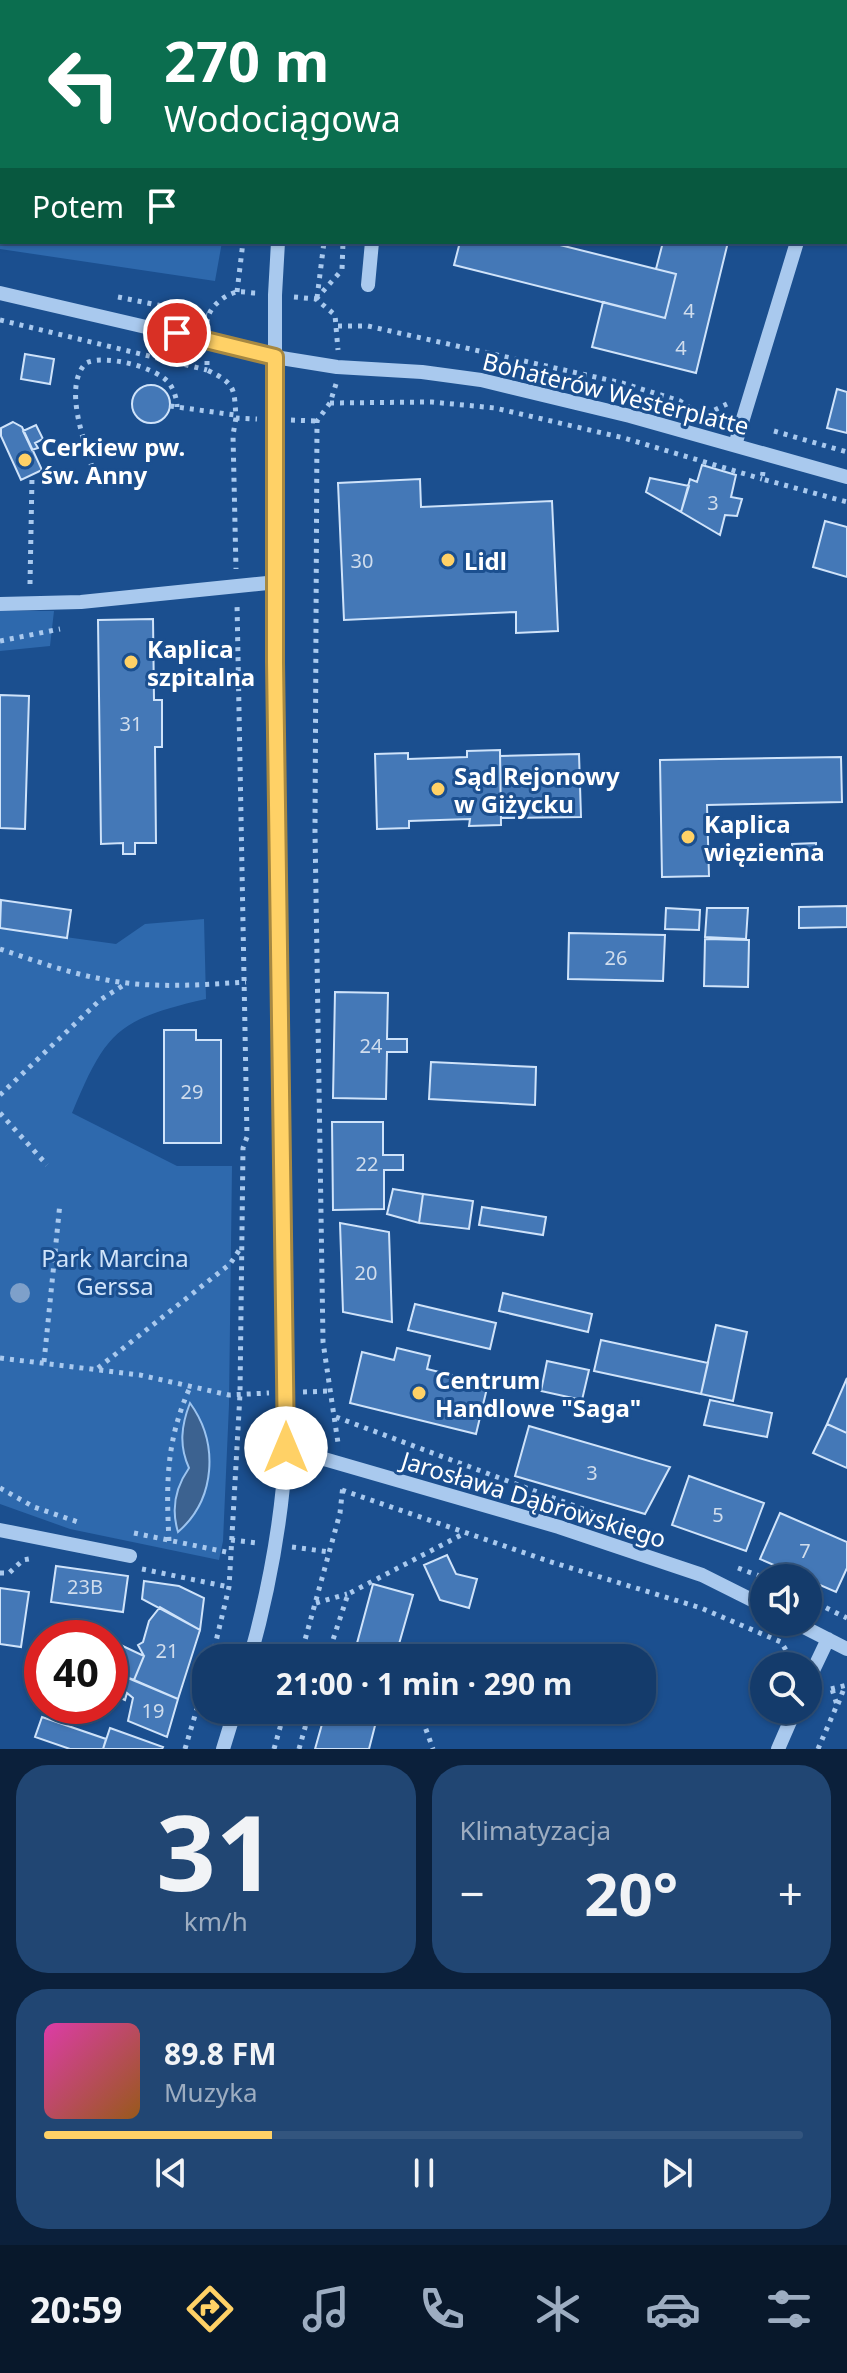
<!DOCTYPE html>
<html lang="pl">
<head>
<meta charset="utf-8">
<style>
  body { margin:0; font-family:"Noto Sans",sans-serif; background:#214673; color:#f1f3f6; height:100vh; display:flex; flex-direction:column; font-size:30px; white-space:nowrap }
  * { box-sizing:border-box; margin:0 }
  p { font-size:26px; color:#9dadc1 }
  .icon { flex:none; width:44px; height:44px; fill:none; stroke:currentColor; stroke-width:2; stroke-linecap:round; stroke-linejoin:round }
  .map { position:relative; height:1749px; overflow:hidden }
  .panel { display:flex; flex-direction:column; gap:16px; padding:16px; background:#0b203b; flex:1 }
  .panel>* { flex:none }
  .banner { position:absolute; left:0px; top:0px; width:848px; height:244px; box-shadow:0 2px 6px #0004,0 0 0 2px #33557e; background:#0b6e4f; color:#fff; overflow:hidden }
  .buttons { position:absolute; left:750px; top:1564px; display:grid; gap:16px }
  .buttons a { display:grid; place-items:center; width:72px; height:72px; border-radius:50%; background:#143b6b; box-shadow:0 2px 6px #0004,0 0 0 2px #33557e; font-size:40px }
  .speed { position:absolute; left:24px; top:1620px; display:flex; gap:16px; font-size:40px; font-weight:700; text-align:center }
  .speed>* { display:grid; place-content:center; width:104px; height:104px; border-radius:50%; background:#143b6b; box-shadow:0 2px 6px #0004,0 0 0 2px #33557e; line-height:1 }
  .speed .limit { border:12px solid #d22; background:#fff; color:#111 }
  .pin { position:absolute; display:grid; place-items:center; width:68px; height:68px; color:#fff; margin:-34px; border:4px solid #fff; border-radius:50%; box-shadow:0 2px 8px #0007 }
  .me { position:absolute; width:88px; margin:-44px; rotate:0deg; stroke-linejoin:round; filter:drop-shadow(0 0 6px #0008) }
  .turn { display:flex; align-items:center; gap:28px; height:168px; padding:0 32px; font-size:36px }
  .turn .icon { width:104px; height:104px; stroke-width:2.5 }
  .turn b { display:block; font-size:56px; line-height:68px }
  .then { display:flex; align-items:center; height:76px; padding:0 32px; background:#0003; gap:16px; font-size:30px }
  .big { font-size:60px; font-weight:700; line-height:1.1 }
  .panel .widget { flex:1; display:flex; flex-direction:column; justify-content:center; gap:12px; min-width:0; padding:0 28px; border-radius:32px; background:#214673 }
  .panel .dial { align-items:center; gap:0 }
  .dial b { font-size:104px; line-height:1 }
  .song { display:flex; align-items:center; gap:24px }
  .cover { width:96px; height:96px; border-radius:12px; background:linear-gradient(135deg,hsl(320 70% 55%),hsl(30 70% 35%)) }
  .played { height:8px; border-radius:4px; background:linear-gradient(90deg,#ffd166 30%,#33557e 30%) }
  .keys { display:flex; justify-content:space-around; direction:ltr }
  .heat { display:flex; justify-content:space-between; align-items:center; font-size:44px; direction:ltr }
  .panel .tiles { flex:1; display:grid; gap:16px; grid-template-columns:1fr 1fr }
  .widget:last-child { grid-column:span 2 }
  .trip { position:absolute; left:192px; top:1644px; width:464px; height:80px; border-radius:32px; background:#143b6b; box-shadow:0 2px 6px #0004,0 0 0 2px #33557e; font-weight:700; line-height:80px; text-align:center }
  .dock { display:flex; height:128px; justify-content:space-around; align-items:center; background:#08182b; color:#9dadc1 }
  .dock .icon { width:56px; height:56px }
  .dock .on { color:#ffd166 }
  .dock b { font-size:36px; color:#f1f3f6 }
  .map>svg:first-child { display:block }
  .green { fill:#2e69ad }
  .water { fill:#3c6290; stroke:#9cc4f0; stroke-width:2 }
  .building { fill:#4478b7; stroke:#cfe3fa; stroke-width:2 }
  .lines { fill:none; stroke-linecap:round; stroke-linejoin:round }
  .path { stroke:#a9c9ee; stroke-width:5; stroke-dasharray:4 6; stroke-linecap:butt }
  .minor { stroke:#a9c9ee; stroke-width:14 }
  .tree { fill:#7ea0ca }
  .route-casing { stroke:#a68842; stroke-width:20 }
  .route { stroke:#ffd166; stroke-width:14 }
  .poi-dot { fill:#ffd166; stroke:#1b4f8f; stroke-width:3 }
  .labels { text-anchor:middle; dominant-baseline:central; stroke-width:6; stroke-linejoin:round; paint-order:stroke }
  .number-label { font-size:20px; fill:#d0dded }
  .street-label { font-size:24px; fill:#fff; stroke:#1b4f8f }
  .poi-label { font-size:24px; font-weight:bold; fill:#fff; stroke:#1b4f8f; text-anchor:start }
  .park-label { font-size:24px; fill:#cfe3fa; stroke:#1b4f8f }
</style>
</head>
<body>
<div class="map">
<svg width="847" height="1749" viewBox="0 0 847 1749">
  <rect width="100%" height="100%" fill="#1b4f8f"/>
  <path class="green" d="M2,176V242H222L215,281L0,249Z
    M0,611H54L50,646L0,651Z
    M204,919L206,999C118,1019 106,1031 72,1113L177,1166H232L229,1405L223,1541L219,1560L70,1529L0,1504V928L116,944L145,924Z"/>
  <path class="water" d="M190,1403C219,1443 216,1499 178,1532C171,1509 175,1488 189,1468C179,1446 181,1426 190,1403Z"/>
  <path class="building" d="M0,0H20L2,2V104Z
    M154,0H248L154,2Z
    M460,242H548L676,274L665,318L454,265Z
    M663,242H728L696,373L592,347L603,302L665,318L676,274L656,269Z
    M25,354L54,359L50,384L21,379Z
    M132 404a19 19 0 1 1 38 0a19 19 0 1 1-38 0Z
    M837,389L847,392V433L827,428Z
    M13,422L22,427L42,470L21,480L1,436V428Z
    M36,425L43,439L35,443L38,448L32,450L23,431Z
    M702,465L736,475L731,497L742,499L737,516L725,515L720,535L681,512L690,479L697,482Z
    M650,478L689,486L681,512L646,492Z
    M420,479L421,507L552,501L558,631L516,633V612L344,620L338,483Z
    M825,521L847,527V577L813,567Z
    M153,619L154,700H162V747H155L156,843H135V854H123V843L101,844L98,620Z
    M0,695L29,696L25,829L0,828Z
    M500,750L501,825L469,826L470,819L409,821V828L377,829L375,754L408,753V759L467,757V751Z
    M579,754L581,817L501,818L500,756Z
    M841,757L842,802L707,805L709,876L662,877L660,760Z
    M816,843V858H792V844Z
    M1,900L71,910L67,938L0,928Z
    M847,906V927L799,928V907Z
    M666,908L700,910L699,930L665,929Z
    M707,908H748L746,939L705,937Z
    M569,933L665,935L663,981L568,979Z
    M705,939L749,940L748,987L704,986Z
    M335,992L388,993L387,1039H407V1052H387L386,1099L333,1098Z
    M164,1030H196V1040H221V1143H164Z
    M431,1062L536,1067L535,1105L429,1099Z
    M332,1122H383V1155H403V1170H384V1209L333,1210Z
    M393,1189L423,1194L419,1223L387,1214Z
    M423,1194L473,1201L469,1229L419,1223Z
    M482,1207L546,1217L543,1235L479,1225Z
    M340,1223L389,1232L392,1322L343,1312Z
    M503,1293L592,1314L588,1332L499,1311Z
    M415,1304L496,1323L490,1349L408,1330Z
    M716,1325L747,1332L733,1401L701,1394Z
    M601,1340L708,1363L701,1394L594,1371Z
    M397,1348L430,1356L427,1369L488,1384L476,1434L350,1403L362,1352L394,1360Z
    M547,1361L589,1370L582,1400L541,1391Z
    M847,1378V1433L827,1424Z
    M710,1400L772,1413L767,1437L704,1425Z
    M827,1424L847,1433V1468L813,1453Z
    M529,1426L670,1467L645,1514L515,1476Z
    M689,1476L764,1503L746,1551L672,1525Z
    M780,1513L847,1542V1568L836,1592L760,1559Z
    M447,1555L456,1574L477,1579L469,1608L440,1600L424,1565Z
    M56,1566L128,1576L123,1612L51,1602Z
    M144,1581L179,1586L204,1598L200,1630L142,1599Z
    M373,1584L413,1595L395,1658H353Z
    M0,1588L29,1592L21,1647L0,1644Z
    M160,1607L200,1630L178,1699L134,1680L144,1656L138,1645L143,1642L149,1621Z
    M110,1640L144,1656L134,1680L116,1673L110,1683Z
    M116,1673L178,1699L167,1737L128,1721L133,1698L127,1693L125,1700L110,1693V1683Z
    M326,1710H363L378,1714L369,1749H315Z
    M42,1717L106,1739L103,1749H70L35,1737Z
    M110,1728L163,1747L162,1749H103Z"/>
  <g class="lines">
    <path class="path" d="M81,0L96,2
      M270,2V0
      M326,2V0
      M237,292L243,242
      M118,297L207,315
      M294,297L316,299L335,315L338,350
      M317,298L324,242
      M316,299L342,270L343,242
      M0,320L207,370
      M207,323C207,309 223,295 237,292C242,291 251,293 256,293
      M338,326H368L622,383L680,401L693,410L706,414L727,404
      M207,361V370C236,384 234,388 236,418L257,419
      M336,384L330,403L317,421L315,831L323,1342L338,1443
      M330,403L432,402L495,408L624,438L762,479
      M170,406L235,415
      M236,418L233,435L236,569
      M291,420L317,421
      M774,431L847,452
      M92,467C84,440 63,386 86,363C105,354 156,367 169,383C174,390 177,399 177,407
      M763,472L762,479L847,502
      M30,584L32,477
      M0,641L60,629
      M0,949C33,960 68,973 102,979C149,989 198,985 246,982
      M0,1095L100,1000L127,983
      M0,1113L47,1165
      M0,1358L140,1375L229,1395L269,1393
      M44,1362L60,1203
      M98,1368L230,1264L242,1246
      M303,1392L330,1391
      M336,1417L642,1531
      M0,1488L34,1507L81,1523
      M342,1490L548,1561L701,1608L781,1642L795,1665
      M134,1533L231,1553
      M231,1540L258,1543
      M169,1541C166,1482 166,1440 191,1385
      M292,1547L330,1552
      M738,1568L765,1578
      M142,1569L229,1587
      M0,1573H9L23,1560L34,1558
      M808,1599L847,1618
      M316,1603L347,1594
      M212,1658L229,1587L231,1553L240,1394L243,1148L247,1137L237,603
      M300,1658L340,1513L343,1485
      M327,1658L348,1594L465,1533
      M831,1689L847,1685
      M838,1704L845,1686
      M419,1710L433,1749
      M185,1749L206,1678
      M274,1749L285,1710
      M299,1749L310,1710
      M818,1749L837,1705L832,1689"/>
    <path class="minor" d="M299,2V0
      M846,88L847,86
      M0,112H2
      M368,285L372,242
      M0,293L275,357L337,367L422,372L481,380L630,416L847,477
      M735,445L797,242
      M0,604L81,602L277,582
      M286,1448L559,1527L702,1575L764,1606
      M0,1530L130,1556
      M794,1622L847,1649
      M250,1658C269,1590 282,1520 286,1448L275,662V295L278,242
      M808,1681L828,1639
      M223,1749L235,1710
      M778,1749L795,1710"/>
  </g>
  <circle class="tree" cx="20" cy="1293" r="10"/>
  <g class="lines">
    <defs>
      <path id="route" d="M177,333L275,357V662L286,1448"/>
    </defs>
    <use href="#route" class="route-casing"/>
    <use href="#route" class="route"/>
  </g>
  <g class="poi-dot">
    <circle cx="25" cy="460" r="8"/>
    <circle cx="448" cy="560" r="8"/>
    <circle cx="131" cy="662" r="8"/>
    <circle cx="438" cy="789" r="8"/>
    <circle cx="688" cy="837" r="8"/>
    <circle cx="419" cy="1393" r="8"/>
  </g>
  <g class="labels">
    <g class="number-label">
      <text x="689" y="310">4</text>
      <text x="681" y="347">4</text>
      <text x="713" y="502">3</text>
      <text x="362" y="560">30</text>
      <text x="131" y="723">31</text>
      <text x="616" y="957">26</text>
      <text x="371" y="1045">24</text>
      <text x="192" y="1091">29</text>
      <text x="367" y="1163">22</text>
      <text x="366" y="1272">20</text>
      <text x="592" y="1472">3</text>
      <text x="718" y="1514">5</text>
      <text x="805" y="1550">7</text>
      <text x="85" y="1586">23B</text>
      <text x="167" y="1650">21</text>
      <text x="153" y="1710">19</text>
    </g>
    <g class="street-label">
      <text transform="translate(616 393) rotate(14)">Bohaterów Westerplatte</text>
      <text transform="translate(534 1499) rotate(17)">Jarosława Dąbrowskiego</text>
    </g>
    <g class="poi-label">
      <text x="41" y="446">Cerkiew pw.<tspan x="41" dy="28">św. Anny</tspan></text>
      <text x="464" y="560">Lidl</text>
      <text x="147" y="648">Kaplica<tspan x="147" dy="28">szpitalna</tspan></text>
      <text x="454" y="775">Sąd Rejonowy<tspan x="454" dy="28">w Giżycku</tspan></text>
      <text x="704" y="823">Kaplica<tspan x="704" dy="28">więzienna</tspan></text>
      <text x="435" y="1379">Centrum<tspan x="435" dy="28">Handlowe "Saga"</tspan></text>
    </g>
    <g class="park-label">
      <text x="115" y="1257">Park Marcina<tspan x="115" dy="28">Gerssa</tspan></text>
    </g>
  </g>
</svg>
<div class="buttons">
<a><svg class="icon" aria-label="sound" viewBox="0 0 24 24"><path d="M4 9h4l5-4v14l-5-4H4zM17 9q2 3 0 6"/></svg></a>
<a><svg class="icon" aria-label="search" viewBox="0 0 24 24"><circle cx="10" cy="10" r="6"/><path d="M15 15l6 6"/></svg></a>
</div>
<div class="speed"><div class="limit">40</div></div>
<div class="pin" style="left:177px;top:333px;background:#d93025"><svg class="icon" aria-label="arrive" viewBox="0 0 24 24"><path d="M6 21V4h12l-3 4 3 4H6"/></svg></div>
<svg class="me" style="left:286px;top:1448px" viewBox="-20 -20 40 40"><circle r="19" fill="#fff"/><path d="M0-13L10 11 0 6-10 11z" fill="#ffd166"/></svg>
<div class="trip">21:00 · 1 min · 290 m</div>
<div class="banner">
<div class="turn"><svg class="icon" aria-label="left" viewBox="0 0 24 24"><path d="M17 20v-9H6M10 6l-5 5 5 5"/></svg><div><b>270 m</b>Wodociągowa</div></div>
<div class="then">Potem<svg class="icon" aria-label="arrive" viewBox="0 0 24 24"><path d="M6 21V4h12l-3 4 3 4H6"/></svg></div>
</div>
</div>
<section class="panel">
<div class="tiles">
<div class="widget dial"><b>31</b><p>km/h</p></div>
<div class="widget"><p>Klimatyzacja</p>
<div class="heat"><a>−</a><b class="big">20°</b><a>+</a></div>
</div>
<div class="widget">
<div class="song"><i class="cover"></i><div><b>89.8 FM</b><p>Muzyka</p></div></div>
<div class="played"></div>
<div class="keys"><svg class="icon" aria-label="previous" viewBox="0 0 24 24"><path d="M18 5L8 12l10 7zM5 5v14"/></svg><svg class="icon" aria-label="pause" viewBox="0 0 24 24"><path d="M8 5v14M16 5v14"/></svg><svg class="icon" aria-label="next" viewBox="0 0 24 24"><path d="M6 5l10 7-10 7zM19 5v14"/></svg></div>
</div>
</div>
</section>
<nav class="dock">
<b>20:59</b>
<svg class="icon on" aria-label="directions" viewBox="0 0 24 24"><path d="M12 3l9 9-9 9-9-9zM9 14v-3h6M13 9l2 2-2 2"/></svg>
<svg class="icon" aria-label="music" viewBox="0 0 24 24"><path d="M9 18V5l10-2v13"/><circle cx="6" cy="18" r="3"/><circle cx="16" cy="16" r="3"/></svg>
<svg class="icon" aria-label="phone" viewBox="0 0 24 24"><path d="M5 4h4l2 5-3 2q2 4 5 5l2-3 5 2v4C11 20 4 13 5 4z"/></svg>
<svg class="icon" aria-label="climate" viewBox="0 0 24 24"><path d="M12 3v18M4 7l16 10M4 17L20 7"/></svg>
<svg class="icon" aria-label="car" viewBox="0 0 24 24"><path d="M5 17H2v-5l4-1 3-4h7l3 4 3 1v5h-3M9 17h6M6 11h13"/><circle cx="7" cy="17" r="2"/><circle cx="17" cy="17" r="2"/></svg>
<svg class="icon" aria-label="filters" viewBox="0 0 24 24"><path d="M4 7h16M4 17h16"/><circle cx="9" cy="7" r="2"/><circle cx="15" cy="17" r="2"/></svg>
</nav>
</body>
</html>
